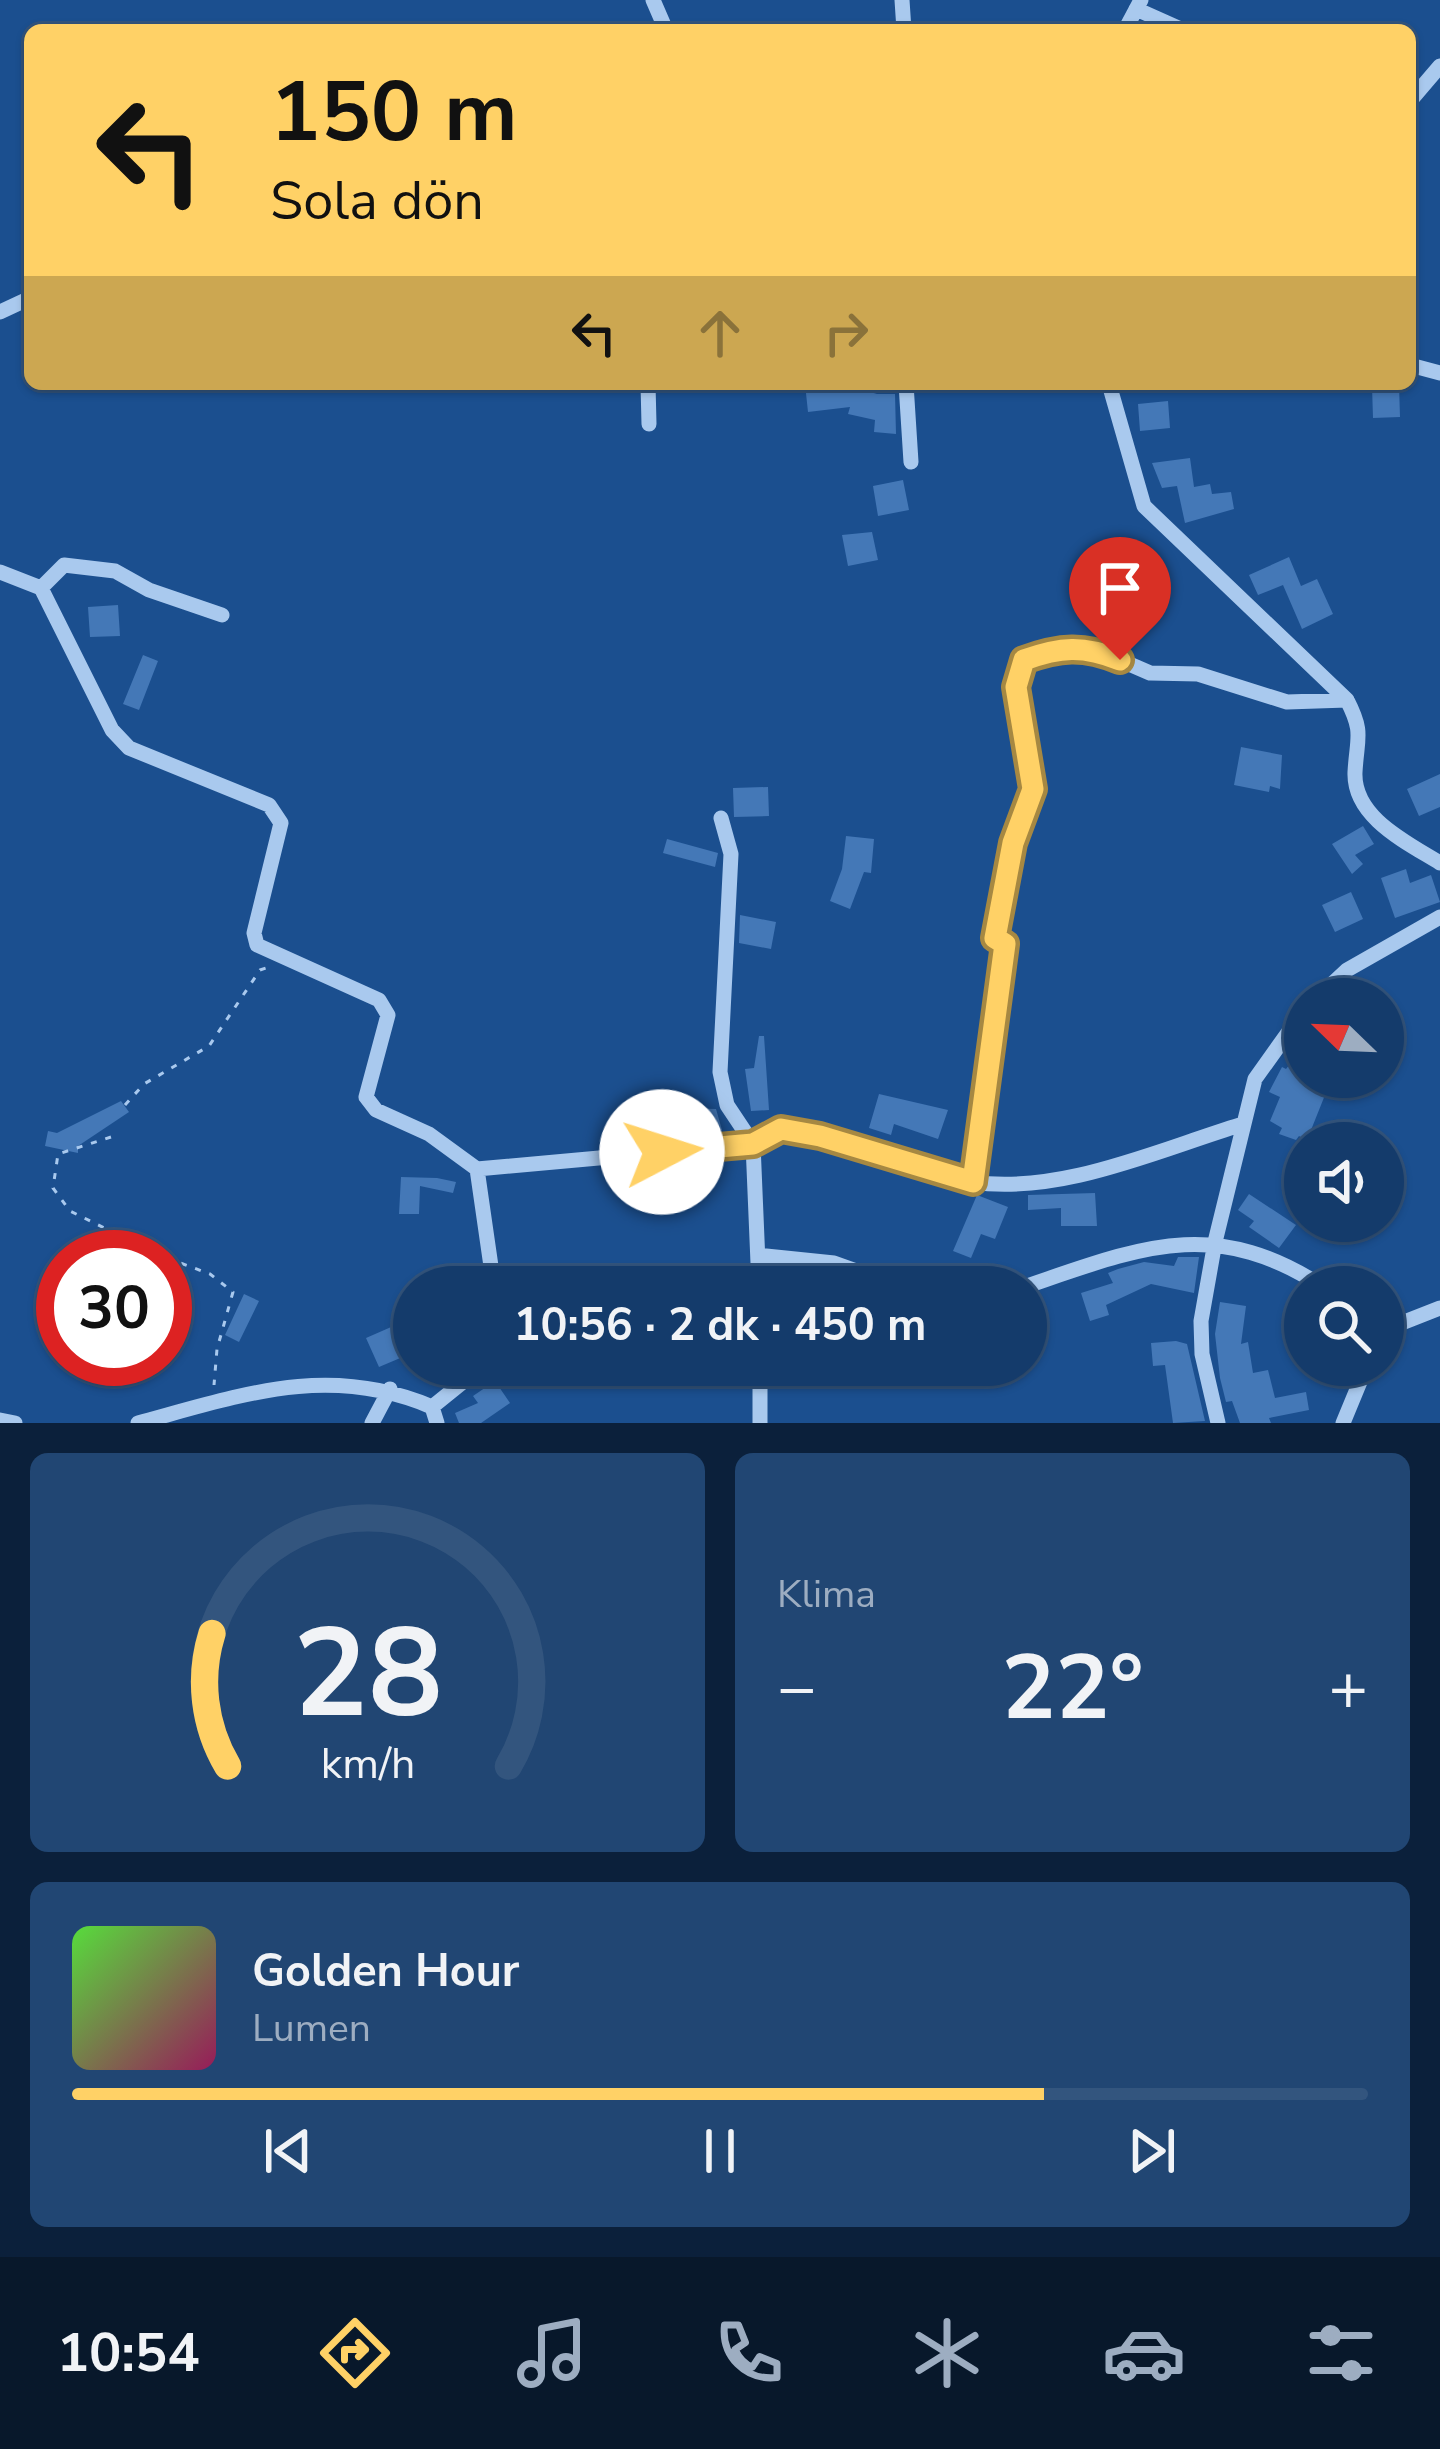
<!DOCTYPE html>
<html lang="tr">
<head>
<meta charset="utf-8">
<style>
  body { margin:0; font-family:"Nunito Sans",sans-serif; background:#214673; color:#f1f3f6; height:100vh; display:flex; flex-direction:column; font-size:45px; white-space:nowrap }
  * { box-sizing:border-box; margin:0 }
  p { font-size:39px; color:#9dadc1 }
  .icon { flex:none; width:66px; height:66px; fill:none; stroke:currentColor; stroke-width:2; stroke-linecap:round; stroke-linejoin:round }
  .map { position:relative; height:1423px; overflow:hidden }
  .details { display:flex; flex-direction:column; gap:30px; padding:30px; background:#0b203b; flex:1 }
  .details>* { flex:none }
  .banner { position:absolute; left:24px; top:24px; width:1392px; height:366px; border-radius:18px; box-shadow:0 3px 9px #0004,0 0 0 3px #33557e; background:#ffd166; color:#111; overflow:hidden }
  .needle { width:78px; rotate:293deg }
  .tools { position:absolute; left:1284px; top:978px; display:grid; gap:24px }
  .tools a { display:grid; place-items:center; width:120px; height:120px; border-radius:50%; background:#143b6b; box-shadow:0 3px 9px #0004,0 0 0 3px #33557e; font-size:60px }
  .speed { position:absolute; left:36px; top:1230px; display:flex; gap:24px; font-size:60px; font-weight:700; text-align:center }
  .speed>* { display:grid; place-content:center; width:156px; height:156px; border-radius:50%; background:#143b6b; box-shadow:0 3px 9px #0004,0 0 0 3px #33557e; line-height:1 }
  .speed .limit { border:18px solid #d22; background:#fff; color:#111 }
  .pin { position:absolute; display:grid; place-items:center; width:102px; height:102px; color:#fff; margin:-123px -51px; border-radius:50% 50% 50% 0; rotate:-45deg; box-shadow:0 0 12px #0007 }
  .pin .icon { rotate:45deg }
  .me { position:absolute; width:132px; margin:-66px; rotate:85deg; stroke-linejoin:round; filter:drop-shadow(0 0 9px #0008) }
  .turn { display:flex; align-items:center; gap:42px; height:252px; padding:0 48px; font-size:54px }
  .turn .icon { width:156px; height:156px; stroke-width:2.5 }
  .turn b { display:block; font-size:84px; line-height:102px }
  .lanes { display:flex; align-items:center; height:114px; padding:0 48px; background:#0003; justify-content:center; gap:60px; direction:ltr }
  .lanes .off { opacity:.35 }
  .big { font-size:90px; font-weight:700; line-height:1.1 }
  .details .tile { flex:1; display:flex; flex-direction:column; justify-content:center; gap:18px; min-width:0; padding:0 42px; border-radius:18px; background:#214673 }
  .details .dial { align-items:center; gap:0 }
  .dial svg { height:312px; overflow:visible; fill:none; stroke:#33557e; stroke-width:7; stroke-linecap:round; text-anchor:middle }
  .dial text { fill:#f1f3f6; stroke:none }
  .song { display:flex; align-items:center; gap:36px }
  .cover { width:144px; height:144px; border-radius:18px; background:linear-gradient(135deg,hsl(110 70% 55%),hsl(330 70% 35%)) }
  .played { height:12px; border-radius:6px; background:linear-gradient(90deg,#ffd166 75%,#33557e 75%) }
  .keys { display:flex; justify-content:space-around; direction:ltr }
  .heat { display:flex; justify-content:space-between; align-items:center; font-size:66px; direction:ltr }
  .details .tiles { flex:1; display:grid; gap:30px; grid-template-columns:1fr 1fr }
  .tile:last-child { grid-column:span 2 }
  .trip { position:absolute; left:393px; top:1266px; width:654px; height:120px; border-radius:60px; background:#143b6b; box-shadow:0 3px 9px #0004,0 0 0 3px #33557e; font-weight:700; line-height:120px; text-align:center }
  .tabs { display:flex; height:192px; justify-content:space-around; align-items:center; background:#08182b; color:#9dadc1 }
  .tabs .icon { width:84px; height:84px }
  .tabs .current { color:#ffd166 }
  .tabs b { font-size:54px; color:#f1f3f6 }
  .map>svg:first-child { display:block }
  .building { fill:#4478b7 }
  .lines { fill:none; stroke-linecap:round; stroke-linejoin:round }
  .path { stroke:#a9c9ee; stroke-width:3; stroke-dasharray:6 9; stroke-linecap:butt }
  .minor { stroke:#a9c9ee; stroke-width:15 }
  .route-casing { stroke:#a68842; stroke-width:30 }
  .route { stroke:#ffd166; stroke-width:21 }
</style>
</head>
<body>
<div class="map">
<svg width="1440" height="1423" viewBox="0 0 1440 1423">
  <rect width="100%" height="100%" fill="#1b4f8f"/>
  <path class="building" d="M805,384H844L877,394H895L896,434L874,432L875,420L848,414L850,407L808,412Z
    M1399,385L1400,417L1373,418L1372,386Z
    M1168,401L1170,428L1140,431L1138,404Z
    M1190,458L1194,487L1210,484L1212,494L1231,492L1234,509L1185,523L1177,486L1162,488L1152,463Z
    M903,480L909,510L878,516L873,486Z
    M872,532L878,560L848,566L842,535Z
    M1289,557L1301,586L1317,579L1333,614L1302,629L1283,585L1258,595L1249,575Z
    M118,605L120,636L90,637L88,607Z
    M143,655L158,661L139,710L123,704Z
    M1241,747L1282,755L1280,789L1270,786L1269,792L1234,785Z
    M1440,774V807L1419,816L1407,789Z
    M768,787L769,816L734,817L733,788Z
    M1363,826L1374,844L1355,855L1363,864L1352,874L1332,844Z
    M846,836L874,839L871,873L864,872L850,909L830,901L842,869Z
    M667,839L718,853L715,867L663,853Z
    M1406,869L1410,883L1431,875L1440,902L1395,918L1381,878Z
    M1351,892L1363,919L1335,932L1322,905Z
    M740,915L776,922L771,949L739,943Z
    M759,1036H764L769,1110L751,1111L745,1069L754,1068Z
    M1305,1045V1077H1344L1334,1099L1325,1095L1307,1140L1299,1136L1296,1140L1279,1134L1282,1128L1270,1121L1280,1097L1269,1092L1282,1067L1286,1069Z
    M879,1094L948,1110L938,1139L894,1124L891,1135L869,1128Z
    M121,1101L129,1112L78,1146V1153L45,1146L48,1131L57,1133Z
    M684,1108L716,1109L722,1130L683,1128Z
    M401,1177L437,1178L456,1182L453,1193L420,1186L419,1214H399Z
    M1095,1193L1097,1226H1061V1208L1028,1210V1195Z
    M1249,1194L1296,1225L1279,1248L1249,1227L1254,1221L1238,1210Z
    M977,1195L1008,1207L995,1239L981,1234L971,1258L953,1251Z
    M1178,1257H1199L1194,1293L1151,1284L1106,1305L1109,1315L1090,1321L1081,1293L1113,1283L1108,1273L1118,1269L1144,1262L1174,1266Z
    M244,1294L259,1301L239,1342L225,1335Z
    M1220,1302L1246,1306L1241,1344L1248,1342L1253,1373L1268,1370L1275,1398L1306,1392L1309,1410L1269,1418L1271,1423H1240L1232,1401L1226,1402L1220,1378L1215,1334Z
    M414,1317V1348L400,1345L405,1356L379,1367L366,1338Z
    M1176,1341L1187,1344L1205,1421L1173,1423L1165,1365L1153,1366L1151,1343Z
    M495,1381L510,1403L481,1423H459L455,1413L478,1403L473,1396Z"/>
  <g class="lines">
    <path class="path" d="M125,1105L144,1084L209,1046L260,970L266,968
      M111,1137L58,1154L53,1188L70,1211L163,1257
      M167,1258L210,1274L233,1292L217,1349L214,1385"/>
    <path class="minor" d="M653,0L666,30
      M902,0L904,30
      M1136,9L1183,30
      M1125,30L1141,0
      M1410,101L1440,66
      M0,312L30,298
      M1410,365L1440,373
      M648,384L649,424
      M906,384L911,462
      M1109,384L1144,506L1347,700C1364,733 1357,737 1355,772C1353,817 1406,842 1440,863
      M0,572L41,588L112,730L129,748L269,805L281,823L254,933L257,945L379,1000L388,1015L366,1097L376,1110L429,1134L477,1169L753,1144C761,1140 770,1133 778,1131C815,1120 927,1176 972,1182C1061,1195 1158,1150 1240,1125
      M41,588L64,565L115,571L149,590L222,615
      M721,818L731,854L720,1072L727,1105L753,1144L759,1287
      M1316,999L1347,970L1440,917
      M477,1169L494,1287
      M973,1182L1005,944L996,938L1013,843L1033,789L1016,687L1024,660L1057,648L1090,647L1150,673L1198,674L1287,702L1347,700
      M758,1255L834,1263L901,1287
      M1024,1287C1139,1248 1213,1215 1323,1287
      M1383,1324L1389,1328L1440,1308
      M760,1365V1423
      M432,1407L484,1365
      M0,1420L15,1423
      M138,1423C241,1395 329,1363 432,1407L437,1423
      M372,1423L390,1389
      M1218,1423L1202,1354L1201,1321L1215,1242L1255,1079L1305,1009
      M1343,1423L1367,1365"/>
  </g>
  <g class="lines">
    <defs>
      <path id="route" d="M662,1152L753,1144L781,1129L820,1136L973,1182L1005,944L995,938L1013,843L1033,789L1016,687L1024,660C1060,647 1083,645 1120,660"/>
    </defs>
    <use href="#route" class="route-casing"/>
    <use href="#route" class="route"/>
  </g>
</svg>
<div class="tools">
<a><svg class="needle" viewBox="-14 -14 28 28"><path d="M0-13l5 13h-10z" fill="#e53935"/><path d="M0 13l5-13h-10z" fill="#9dadc1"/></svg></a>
<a><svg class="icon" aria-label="sound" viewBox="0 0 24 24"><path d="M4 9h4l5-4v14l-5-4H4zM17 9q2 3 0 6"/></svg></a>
<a><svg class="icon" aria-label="search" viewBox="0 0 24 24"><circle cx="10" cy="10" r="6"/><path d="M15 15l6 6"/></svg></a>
</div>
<div class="speed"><div class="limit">30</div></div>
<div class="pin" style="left:1120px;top:660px;background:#d93025"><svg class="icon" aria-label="arrive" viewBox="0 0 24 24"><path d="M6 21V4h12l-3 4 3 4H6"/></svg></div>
<svg class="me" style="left:662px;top:1152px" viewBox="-20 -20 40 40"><circle r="19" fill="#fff"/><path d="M0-13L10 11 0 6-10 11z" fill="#ffd166"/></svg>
<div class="trip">10:56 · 2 dk · 450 m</div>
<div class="banner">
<div class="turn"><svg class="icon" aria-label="left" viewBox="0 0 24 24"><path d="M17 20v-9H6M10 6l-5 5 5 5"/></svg><div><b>150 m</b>Sola dön</div></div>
<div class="lanes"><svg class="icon" aria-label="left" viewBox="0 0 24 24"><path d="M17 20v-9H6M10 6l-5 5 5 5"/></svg><svg class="icon off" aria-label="ahead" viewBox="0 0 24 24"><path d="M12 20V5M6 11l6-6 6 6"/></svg><svg class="icon off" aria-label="right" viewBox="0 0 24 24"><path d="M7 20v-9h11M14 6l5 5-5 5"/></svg></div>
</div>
</div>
<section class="details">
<div class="tiles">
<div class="tile dial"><svg viewBox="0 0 100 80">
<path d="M14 69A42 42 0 1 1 86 69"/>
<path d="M14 69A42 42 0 0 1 10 35" stroke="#ffd166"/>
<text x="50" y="56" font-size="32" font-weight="700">28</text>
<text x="50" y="72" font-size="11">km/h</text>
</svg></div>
<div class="tile"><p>Klima</p>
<div class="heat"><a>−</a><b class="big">22°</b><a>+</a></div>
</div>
<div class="tile">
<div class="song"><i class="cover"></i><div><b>Golden Hour</b><p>Lumen</p></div></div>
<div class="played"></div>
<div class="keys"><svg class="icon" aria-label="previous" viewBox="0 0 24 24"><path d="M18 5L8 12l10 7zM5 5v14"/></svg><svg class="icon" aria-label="pause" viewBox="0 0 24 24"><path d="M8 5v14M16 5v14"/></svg><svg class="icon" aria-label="next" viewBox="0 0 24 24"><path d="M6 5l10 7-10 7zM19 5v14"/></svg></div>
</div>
</div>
</section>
<nav class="tabs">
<b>10:54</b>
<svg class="icon current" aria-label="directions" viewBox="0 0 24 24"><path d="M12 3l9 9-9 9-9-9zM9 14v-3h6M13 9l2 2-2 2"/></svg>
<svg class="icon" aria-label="music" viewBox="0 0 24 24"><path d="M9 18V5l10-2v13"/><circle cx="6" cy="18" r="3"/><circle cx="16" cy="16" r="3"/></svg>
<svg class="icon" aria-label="phone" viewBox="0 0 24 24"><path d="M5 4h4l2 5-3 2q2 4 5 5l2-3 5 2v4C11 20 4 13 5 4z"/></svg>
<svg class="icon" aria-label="climate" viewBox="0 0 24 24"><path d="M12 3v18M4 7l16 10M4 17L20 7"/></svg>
<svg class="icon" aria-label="car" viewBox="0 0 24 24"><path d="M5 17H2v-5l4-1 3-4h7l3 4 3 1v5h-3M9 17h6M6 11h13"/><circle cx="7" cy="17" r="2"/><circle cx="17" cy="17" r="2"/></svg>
<svg class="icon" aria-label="filters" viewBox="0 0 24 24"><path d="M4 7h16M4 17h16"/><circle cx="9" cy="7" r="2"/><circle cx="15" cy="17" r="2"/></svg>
</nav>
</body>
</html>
